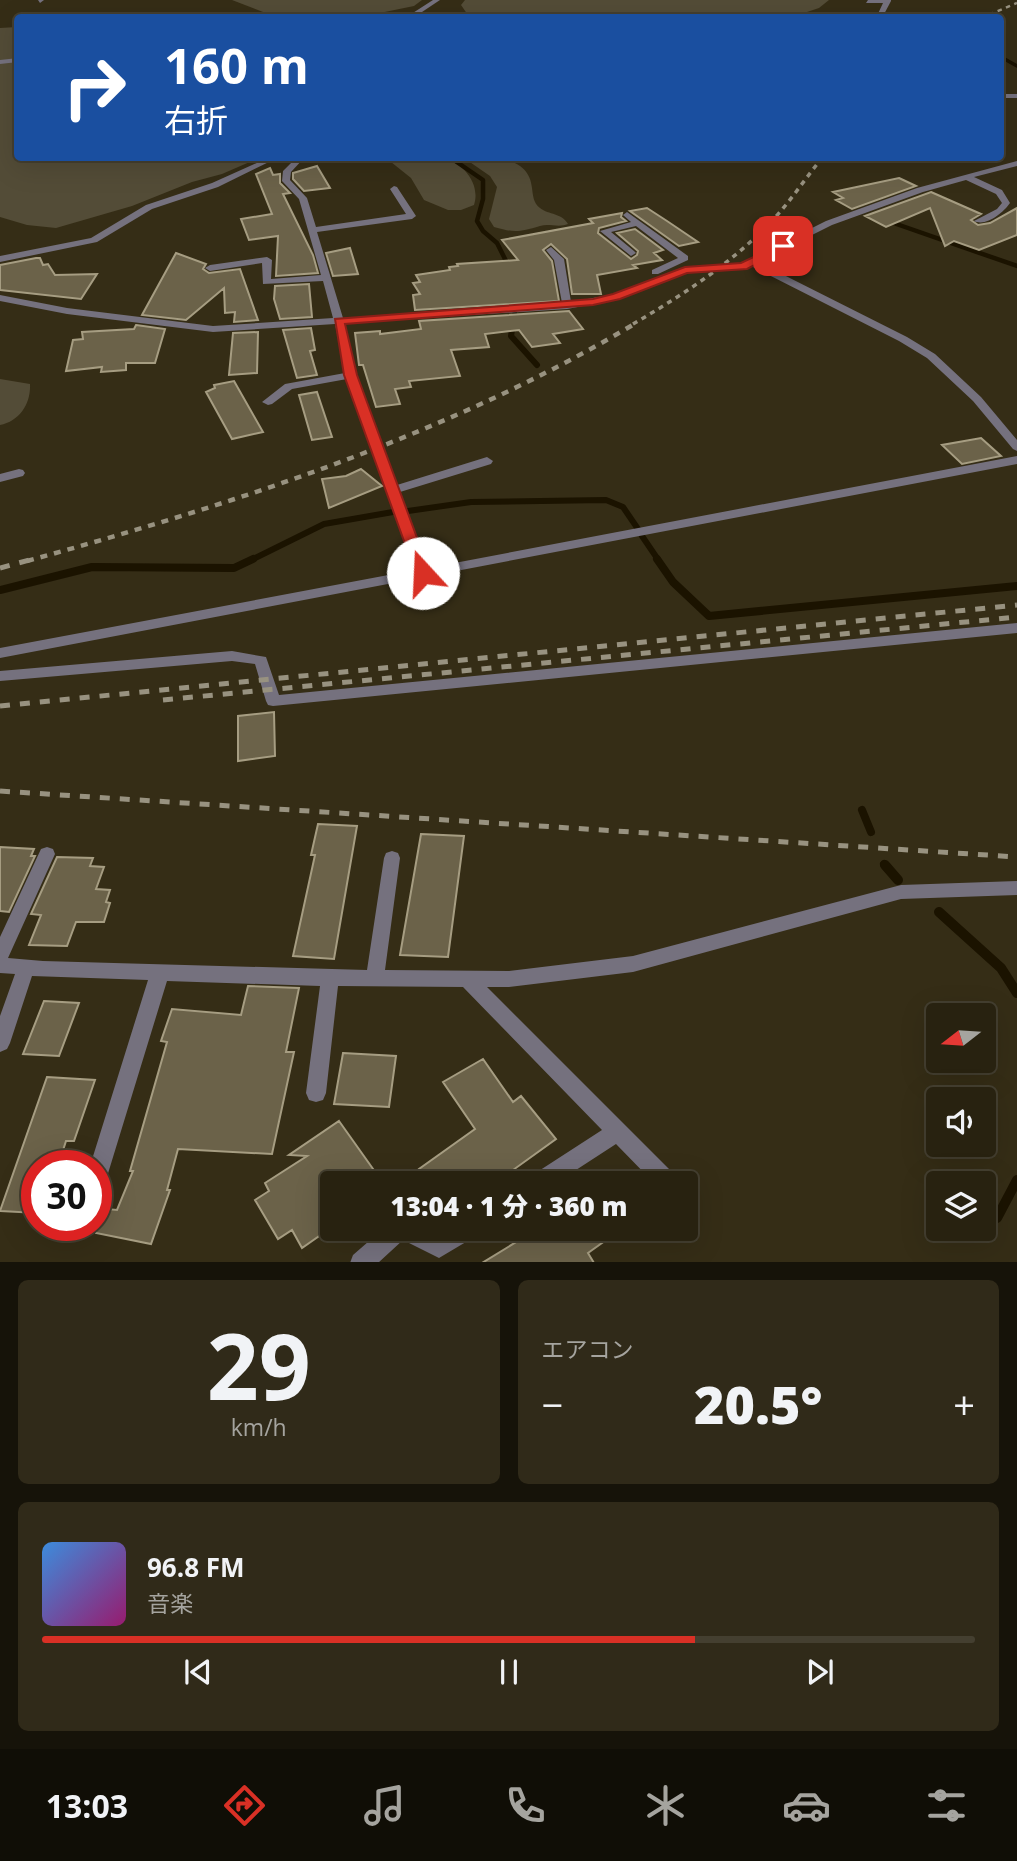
<!DOCTYPE html>
<html lang="ja">
<head>
<meta charset="utf-8">
<style>
  body { margin:0; font-family:"Open Sans","Noto Sans JP",sans-serif; background:#302a19; color:#f1f3f6; height:100vh; display:flex; flex-direction:column; font-size:26px; white-space:nowrap }
  * { box-sizing:border-box; margin:0 }
  p { font-size:23px; color:#a5a49f }
  .icon { flex:none; width:38px; height:38px; fill:none; stroke:currentColor; stroke-width:2; stroke-linecap:round; stroke-linejoin:round }
  .map { position:relative; height:1262px; overflow:hidden }
  .details { display:flex; flex-direction:column; gap:18px; padding:18px; background:#161309; flex:1 }
  .details>* { flex:none }
  .guide { position:absolute; left:14px; top:14px; width:990px; height:147px; border-radius:7px; box-shadow:0 7px 28px #0002,0 0 0 2px #443f30; background:#1a4fa0; color:#fff; overflow:hidden }
  .needle { width:46px; rotate:253deg }
  .buttons { position:absolute; left:926px; top:1003px; display:grid; gap:14px }
  .buttons a { display:grid; place-items:center; width:70px; height:70px; border-radius:7px; background:#282210; box-shadow:0 7px 28px #0002,0 0 0 2px #443f30; font-size:35px }
  .speed { position:absolute; left:21px; top:1150px; display:flex; gap:14px; font-size:35px; font-weight:700; text-align:center }
  .speed>* { display:grid; place-content:center; width:91px; height:91px; border-radius:50%; background:#282210; box-shadow:0 7px 28px #0002,0 0 0 2px #443f30; line-height:1 }
  .speed .limit { border:10px solid #d22; background:#fff; color:#111 }
  .pin { position:absolute; display:grid; place-items:center; width:60px; height:60px; color:#fff; margin:-30px; border-radius:14px; box-shadow:0 4px 10px #0006 }
  .me { position:absolute; width:77px; margin:-38px; rotate:340deg; stroke-linejoin:round; filter:drop-shadow(0 0 5px #0008) }
  .turn { display:flex; align-items:center; gap:24px; height:147px; padding:0 35px; font-size:32px }
  .turn .icon { width:91px; height:91px; stroke-width:2.5 }
  .turn b { display:block; font-size:49px; line-height:60px }
  .big { font-size:52px; font-weight:800; line-height:1.1 }
  .details .widget { flex:1; display:flex; flex-direction:column; justify-content:center; gap:10px; min-width:0; padding:0 24px; border-radius:10px; background:#302a19 }
  .details .dial { align-items:center; gap:0 }
  .dial b { font-size:91px; line-height:1 }
  .song { display:flex; align-items:center; gap:21px }
  .cover { width:84px; height:84px; border-radius:10px; background:linear-gradient(135deg,hsl(210 70% 55%),hsl(320 70% 35%)) }
  .played { height:7px; border-radius:4px; background:linear-gradient(90deg,#d93025 70%,#443f30 70%) }
  .keys { display:flex; justify-content:space-around; direction:ltr }
  .heat { display:flex; justify-content:space-between; align-items:center; font-size:38px; direction:ltr }
  .details .tiles { flex:1; display:grid; gap:18px; grid-template-columns:1fr 1fr }
  .widget:last-child { grid-column:span 2 }
  .trip { position:absolute; left:320px; top:1171px; width:378px; height:70px; border-radius:7px; background:#282210; box-shadow:0 7px 28px #0002,0 0 0 2px #443f30; font-weight:800; line-height:70px; text-align:center }
  .dock { display:flex; height:112px; justify-content:space-around; align-items:center; background:#100e06; color:#a5a49f }
  .dock .icon { width:49px; height:49px }
  .dock .current { color:#d93025 }
  .dock b { font-size:32px; color:#f1f3f6 }
  .map>svg:first-child { display:block }
  .green { fill:#534c37 }
  .lines { fill:none; stroke-linecap:round; stroke-linejoin:round }
  .stream-far4 { stroke:#1b1300; stroke-width:3.5 }
  .stream-far3 { stroke:#1b1300; stroke-width:4.5 }
  .stream-far2 { stroke:#1b1300; stroke-width:6 }
  .stream-far1 { stroke:#1b1300; stroke-width:8 }
  .stream { stroke:#1b1300; stroke-width:10 }
  .building { fill:#6b6249; stroke:#a69d82; stroke-width:2 }
  .minor { fill:#75717e; fill-rule:evenodd }
  .rail-far3 { stroke:#989280; stroke-width:2.5; stroke-dasharray:4.5 4.5; stroke-linecap:butt }
  .rail-far2 { stroke:#989280; stroke-width:3.5; stroke-dasharray:5 5; stroke-linecap:butt }
  .rail-far1 { stroke:#989280; stroke-width:4.5; stroke-dasharray:7 7; stroke-linecap:butt }
  .rail { stroke:#989280; stroke-width:5; stroke-dasharray:10 10; stroke-linecap:butt }
  .route { fill:#d93025; stroke:#8d1f18; stroke-width:2 }
</style>
</head>
<body>
<div class="map">
<svg width="1017" height="1263" viewBox="0 0 1017 1263">
  <rect width="100%" height="100%" fill="#352d16"/>
  <path class="green" d="M232,0H422L414,6L365,16L397,14L410,17L407,18L276,17Z
    M465,0H829L819,8L792,17L470,18L461,5Z
    M17,27L18,158H259L222,174L192,182L132,206L56,228L27,225L0,217V28Z
    M386,158C403,157 423,155 441,158C463,161 481,184 474,205L461,210H448L424,200L411,178Z
    M464,158C488,157 529,154 532,188C533,195 533,203 540,208C549,215 562,213 568,224C558,228 549,223 540,226C519,232 515,233 494,227L489,219L497,187L490,176Z
    M0,379L30,384C31,403 20,421 0,425Z"/>
  <g class="lines">
    <path class="stream-far4" d="M1001,57L1017,66"/>
    <path class="stream-far3" d="M451,158L483,180V199L477,221L483,231L497,243L510,269
      M885,220L1017,266
      M513,324L516,304"/>
    <path class="stream-far2" d="M513,323L511,336L537,365
      M408,511L471,502L606,500L623,507L638,529
      M642,536L659,561
      M249,561L324,524L393,512"/>
    <path class="stream-far1" d="M657,559L673,582L709,616L1017,586
      M0,590L92,567L234,568L253,559
      M862,810L871,832
      M884,864L886,867"/>
    <path class="stream" d="M885,865L898,880
      M939,912L1001,968L1017,993
      M984,1222L997,1218L1017,1180"/>
  </g>
  <path class="building" d="M317,166L330,188L304,191L293,179V173Z
    M270,168L273,175L280,174V183L290,193L283,194L313,255L318,273L276,276L278,236L249,240L241,219L272,214L256,174Z
    M899,178L916,186L852,209L836,200L843,198L833,192Z
    M931,192L981,214L971,220L978,225L990,223L1017,208V235L979,250L954,241L945,246L930,208L886,227L865,216Z
    M647,208L667,221L698,242L679,246L630,211Z
    M622,213L621,217L626,221L599,228L598,233L631,259L637,255L638,251L617,233L635,229L663,250L654,253L662,260L633,265L637,268L597,275L601,294H572L567,259L551,244L543,250L552,261L559,301L415,310L413,295L420,294L413,283L420,282L416,275L450,270L449,267L458,266L457,264L518,260L502,240L593,223L589,219Z
    M350,248L358,274L333,276L326,253Z
    M176,253L206,264L203,269L209,273L240,269L258,320L234,322L235,312L225,313L224,288L186,320L142,315Z
    M36,258H40L43,265L48,264L55,275L97,274L81,299L0,290V265Z
    M309,284L312,317L280,319L274,299L275,286Z
    M569,311L583,329L553,334L560,343L532,347L519,330L485,334L489,347L451,350L460,376L409,381L411,387L395,389L400,404L376,407L363,365H359L355,333L380,331V334L421,329L419,321Z
    M136,325L165,329L155,363H126V370L101,372L102,367L66,371L73,340L83,339L82,332L134,329Z
    M311,328L315,350L310,351L317,375L297,378L283,330Z
    M258,332L257,373L229,375L233,333Z
    M234,381L263,432L232,439L206,392L215,388L214,385Z
    M317,392L332,437L312,440L299,395Z
    M981,438L1001,456L962,464L942,445Z
    M361,469L382,486L329,508L322,479L346,476Z
    M274,712L275,756L238,761V716Z
    M318,824L357,826L334,959L293,956L315,855H311Z
    M421,834L464,836L448,957L400,955Z
    M0,847L34,849L31,856H35L9,912L0,911Z
    M57,857L93,858L90,866L104,867L96,889L110,890L106,902L110,903L104,922H76L67,946L29,945L41,915L31,914Z
    M248,986L299,988L286,1052H294L272,1154L178,1149L167,1190H170L151,1244L96,1233V1208L117,1210L133,1171H130L167,1042L161,1041L172,1009L241,1015Z
    M44,1001L79,1003L59,1056L23,1054Z
    M343,1053L396,1056L389,1107L334,1104Z
    M483,1059L513,1102L521,1096L556,1139L495,1183H429L419,1169L475,1129L443,1082Z
    M47,1077L95,1080L74,1141H66L58,1166H37V1213L0,1211Z
    M339,1121L383,1183H332V1227L302,1248L292,1230L278,1239L255,1200L269,1191L265,1183L307,1156L289,1155Z
    M539,1228H623L588,1253L594,1263H482Z"/>
  <g class="lines">
    <path class="minor" d="M38,0H44L40,3Z
      M433,0H440L413,18H405Z
      M868,0H891V1L882,18H876L883,3H866Z
      M18,58V62L0,64V60Z
      M1001,94H1017V98H1001Z
      M268,158H277L218,187L152,209L97,242L0,262V256L91,238L146,205L212,183Z
      M296,158H304L291,172L290,180L307,198L316,227L406,214L390,189L394,186L397,187L416,216L412,219L317,232L343,318L562,303L554,260L546,250L551,247L564,259L571,302L615,294L685,267L742,263L826,221L917,188L1017,161V166L974,177L1002,190L1010,203C1003,213 986,227 974,221L997,209L1002,203L996,194L966,180L923,192L832,225L758,262L907,337L935,354L981,397L1017,440V451L1013,449L973,401L927,358L899,341L751,266L744,269L687,273L620,299L567,309L345,323L356,375L397,485L487,457L493,461L491,464L400,492L428,568L1017,456V464L0,658V648L415,570L347,379L292,389L272,404L268,405L262,402L285,384L345,373L335,324L213,332L67,314L0,301V295L67,308L213,326L333,318L323,281L263,284L262,263L210,271L205,268L210,265L267,257L272,260L271,279L321,275L299,199L282,181L283,171Z
      M627,212L688,256V260L658,274H652V270L678,258L636,226L611,232L634,251L636,253L631,256L600,231L631,222L623,215Z
      M19,469L23,470L25,473L23,476L0,482V474Z
      M1017,623V633L273,706L268,705L266,701L255,664L232,661L0,681V671L232,651L266,657L279,695Z
      M47,847L53,849L55,854L8,958L43,961L367,970L384,858L386,853L392,851L398,853L400,858L385,970L509,971L633,956L901,885L1017,881V895L901,899L633,972L509,987H487L676,1176L679,1183H654L616,1144L556,1183H528L531,1176L602,1130L463,987L338,986L326,1093L323,1100L316,1102L309,1100L306,1093L320,986L167,981L106,1180L103,1187L96,1190V1166H90L148,980L32,976L10,1043L7,1049L0,1052V1016L15,974L0,973V937L41,849Z
      M384,1228H426L438,1235L448,1228H479L476,1236L439,1258L403,1240L378,1263H350L353,1255Z"/>
    <path class="rail-far3" d="M981,18L1017,3"/>
    <path class="rail-far2" d="M633,324C681,296 729,265 768,225C788,205 804,180 822,158"/>
    <path class="rail-far1" d="M27,561C237,503 448,435 636,323"/>
    <path class="rail" d="M0,568L33,559
      M163,700L1017,617
      M0,706L1017,605
      M0,791L1017,857"/>
  </g>
  <path class="route" d="M783,243L787,244V248L747,269L687,273L620,299L593,305L345,324L357,375L430,573L423,578L417,577L344,375L335,319L593,299L613,294L685,267L741,263Z"/>
</svg>
<div class="buttons">
<a><svg class="needle" viewBox="-14 -14 28 28"><path d="M0-13l5 13h-10z" fill="#e53935"/><path d="M0 13l5-13h-10z" fill="#a5a49f"/></svg></a>
<a><svg class="icon" aria-label="sound" viewBox="0 0 24 24"><path d="M4 9h4l5-4v14l-5-4H4zM17 9q2 3 0 6"/></svg></a>
<a><svg class="icon" aria-label="layers" viewBox="0 0 24 24"><path d="M12 4l9 5-9 5-9-5zM3 14l9 5 9-5"/></svg></a>
</div>
<div class="speed"><div class="limit">30</div></div>
<div class="pin" style="left:783px;top:246px;background:#d93025"><svg class="icon" aria-label="arrive" viewBox="0 0 24 24"><path d="M6 21V4h12l-3 4 3 4H6"/></svg></div>
<svg class="me" style="left:423px;top:573px" viewBox="-20 -20 40 40"><circle r="19" fill="#fff"/><path d="M0-13L10 11 0 6-10 11z" fill="#d93025"/></svg>
<div class="trip">13:04 · 1 分 · 360 m</div>
<div class="guide">
<div class="turn"><svg class="icon" aria-label="right" viewBox="0 0 24 24"><path d="M7 20v-9h11M14 6l5 5-5 5"/></svg><div><b>160 m</b>右折</div></div>
</div>
</div>
<section class="details">
<div class="tiles">
<div class="widget dial"><b>29</b><p>km/h</p></div>
<div class="widget"><p>エアコン</p>
<div class="heat"><a>−</a><b class="big">20.5°</b><a>+</a></div>
</div>
<div class="widget">
<div class="song"><i class="cover"></i><div><b>96.8 FM</b><p>音楽</p></div></div>
<div class="played"></div>
<div class="keys"><svg class="icon" aria-label="previous" viewBox="0 0 24 24"><path d="M18 5L8 12l10 7zM5 5v14"/></svg><svg class="icon" aria-label="pause" viewBox="0 0 24 24"><path d="M8 5v14M16 5v14"/></svg><svg class="icon" aria-label="next" viewBox="0 0 24 24"><path d="M6 5l10 7-10 7zM19 5v14"/></svg></div>
</div>
</div>
</section>
<nav class="dock">
<b>13:03</b>
<svg class="icon current" aria-label="directions" viewBox="0 0 24 24"><path d="M12 3l9 9-9 9-9-9zM9 14v-3h6M13 9l2 2-2 2"/></svg>
<svg class="icon" aria-label="music" viewBox="0 0 24 24"><path d="M9 18V5l10-2v13"/><circle cx="6" cy="18" r="3"/><circle cx="16" cy="16" r="3"/></svg>
<svg class="icon" aria-label="phone" viewBox="0 0 24 24"><path d="M5 4h4l2 5-3 2q2 4 5 5l2-3 5 2v4C11 20 4 13 5 4z"/></svg>
<svg class="icon" aria-label="climate" viewBox="0 0 24 24"><path d="M12 3v18M4 7l16 10M4 17L20 7"/></svg>
<svg class="icon" aria-label="car" viewBox="0 0 24 24"><path d="M5 17H2v-5l4-1 3-4h7l3 4 3 1v5h-3M9 17h6M6 11h13"/><circle cx="7" cy="17" r="2"/><circle cx="17" cy="17" r="2"/></svg>
<svg class="icon" aria-label="filters" viewBox="0 0 24 24"><path d="M4 7h16M4 17h16"/><circle cx="9" cy="7" r="2"/><circle cx="15" cy="17" r="2"/></svg>
</nav>
</body>
</html>
